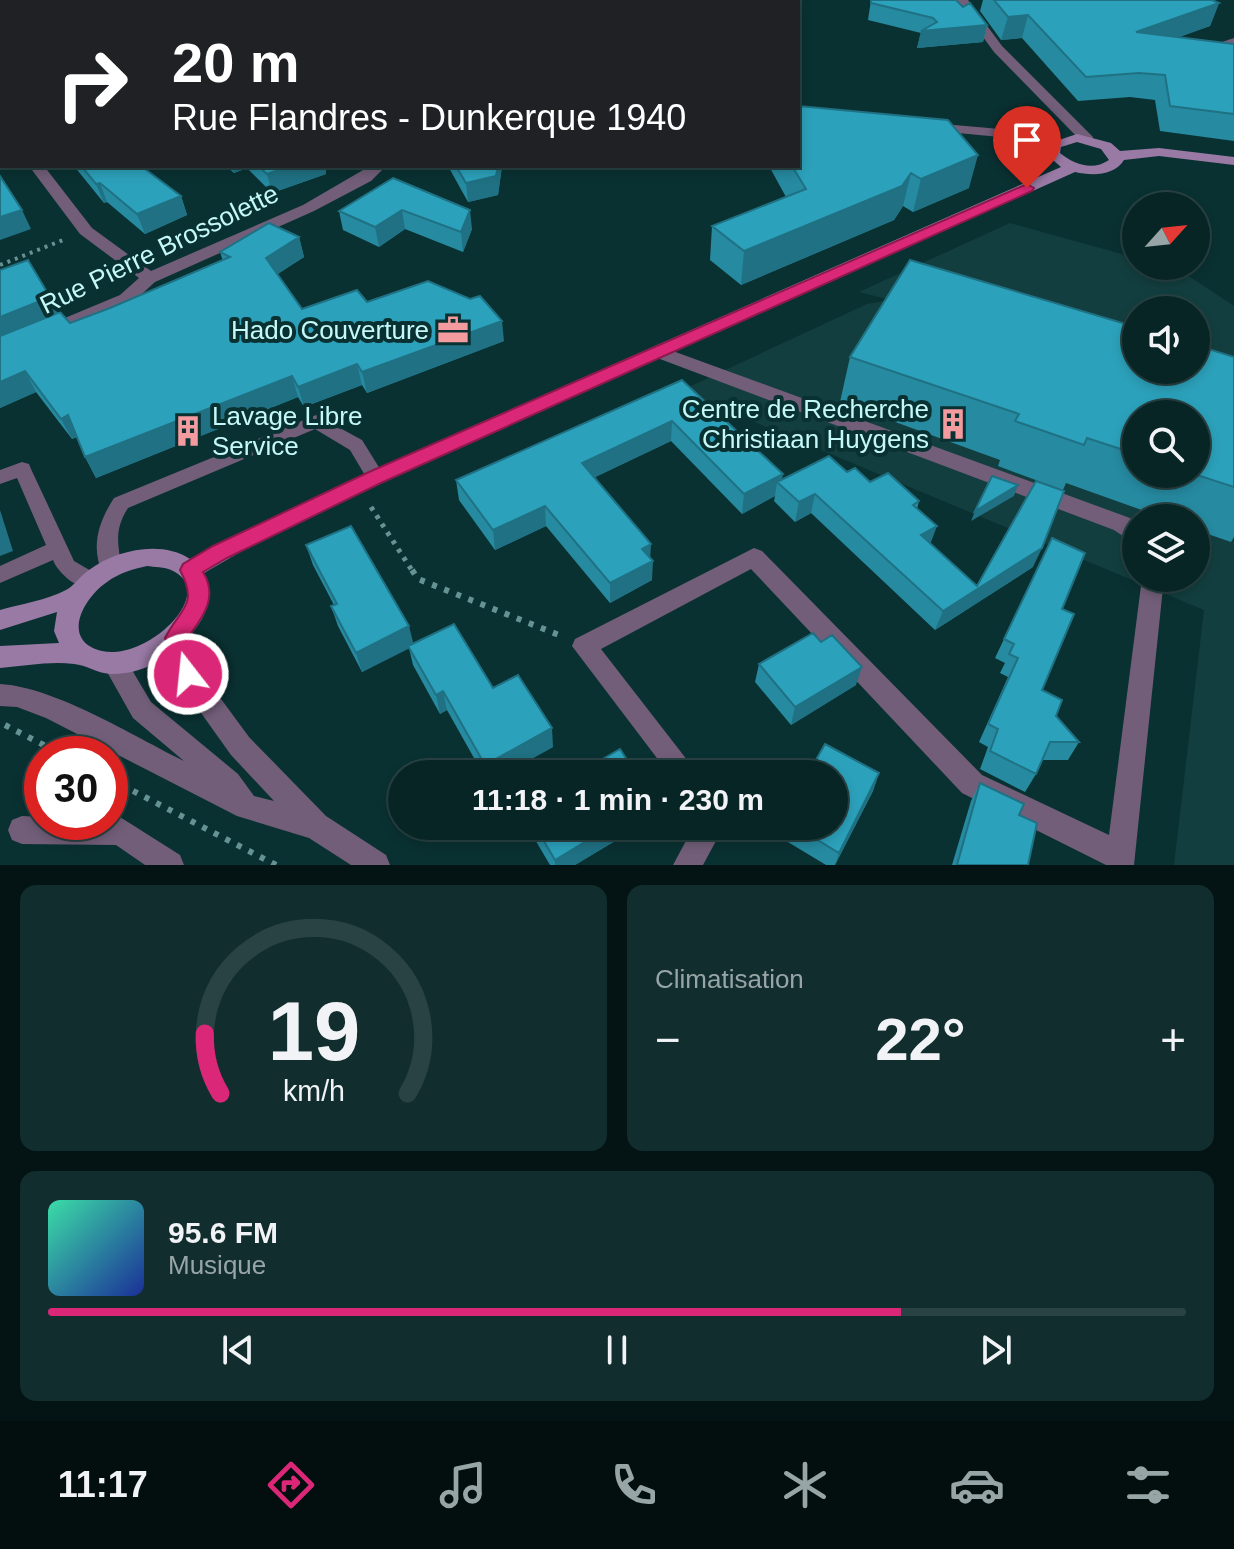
<!DOCTYPE html>
<html lang="fr">
<head>
<meta charset="utf-8">
<style>
  body { margin:0; font-family:Helvetica,sans-serif; background:#112d2e; color:#f1f3f6; height:100vh; display:flex; flex-direction:column; font-size:30px; white-space:nowrap }
  * { box-sizing:border-box; margin:0 }
  p { font-size:26px; color:#98a5a7 }
  .icon { flex:none; width:44px; height:44px; fill:none; stroke:currentColor; stroke-width:2; stroke-linecap:round; stroke-linejoin:round }
  .map { position:relative; height:865px; overflow:hidden }
  .sheet { display:flex; flex-direction:column; gap:20px; padding:20px; background:#041415; flex:1 }
  .sheet>* { flex:none }
  .banner { position:absolute; left:0px; top:0px; width:800px; height:168px; box-shadow:0 4px 12px #0003,0 0 0 2px #294243; background:#202124; color:#fff; overflow:hidden }
  .needle { width:52px; rotate:63deg }
  .buttons { position:absolute; left:1122px; top:192px; display:grid; gap:16px }
  .buttons a { display:grid; place-items:center; width:88px; height:88px; border-radius:50%; background:#082526; box-shadow:0 4px 12px #0003,0 0 0 2px #294243; font-size:40px }
  .speed { position:absolute; left:24px; top:736px; display:flex; gap:16px; font-size:40px; font-weight:700; text-align:center }
  .speed>* { display:grid; place-content:center; width:104px; height:104px; border-radius:50%; background:#082526; box-shadow:0 4px 12px #0003,0 0 0 2px #294243; line-height:1 }
  .speed .limit { border:12px solid #d22; background:#fff; color:#111 }
  .pin { position:absolute; display:grid; place-items:center; width:68px; height:68px; color:#fff; margin:-82px -34px; border-radius:50% 50% 50% 0; rotate:-45deg; box-shadow:0 0 8px #0007 }
  .pin .icon { rotate:45deg }
  .me { position:absolute; width:88px; margin:-44px; rotate:344deg; stroke-linejoin:round; filter:drop-shadow(0 0 6px #0008) }
  .turn { display:flex; align-items:center; gap:28px; height:168px; padding:0 40px; font-size:36px }
  .turn .icon { width:104px; height:104px; stroke-width:2.5 }
  .turn b { display:block; font-size:56px; line-height:68px }
  .big { font-size:60px; font-weight:600; line-height:1.1 }
  .sheet .card { flex:1; display:flex; flex-direction:column; justify-content:center; gap:12px; min-width:0; padding:0 28px; border-radius:16px; background:#112d2e }
  .sheet .dial { align-items:center; gap:0 }
  .dial svg { height:208px; overflow:visible; fill:none; stroke:#294243; stroke-width:7; stroke-linecap:round; text-anchor:middle }
  .dial text { fill:#f1f3f6; stroke:none }
  .song { display:flex; align-items:center; gap:24px }
  .cover { width:96px; height:96px; border-radius:12px; background:linear-gradient(135deg,hsl(160 70% 55%),hsl(230 70% 35%)) }
  .played { height:8px; border-radius:4px; background:linear-gradient(90deg,#db2777 75%,#294243 75%) }
  .keys { display:flex; justify-content:space-around; direction:ltr }
  .heat { display:flex; justify-content:space-between; align-items:center; font-size:44px; direction:ltr }
  .sheet .tiles { flex:1; display:grid; gap:20px; grid-template-columns:1fr 1fr }
  .card:last-child { grid-column:span 2 }
  .trip { position:absolute; left:388px; top:760px; width:460px; height:80px; border-radius:40px; background:#082526; box-shadow:0 4px 12px #0003,0 0 0 2px #294243; font-weight:600; line-height:80px; text-align:center }
  .menu { display:flex; height:128px; justify-content:space-around; align-items:center; background:#030f0f; color:#98a5a7 }
  .menu .icon { width:56px; height:56px }
  .menu .selected { color:#db2777 }
  .menu b { font-size:36px; color:#f1f3f6 }
  .map>svg:first-child { display:block }
  .built { fill:#133e3f; fill-rule:evenodd }
  .lines { fill:none; stroke-linecap:round; stroke-linejoin:round }
  .path-far3 { stroke:#659293; stroke-width:3; stroke-dasharray:3 4; stroke-linecap:butt }
  .path-far2 { stroke:#659293; stroke-width:4; stroke-dasharray:3 5; stroke-linecap:butt }
  .path-far1 { stroke:#659293; stroke-width:5; stroke-dasharray:4 6; stroke-linecap:butt }
  .path { stroke:#659293; stroke-width:6; stroke-dasharray:5 8; stroke-linecap:butt }
  .lane { fill:#725e79; fill-rule:evenodd }
  .street { fill:#725e79; fill-rule:evenodd }
  .secondary { fill:#997aa5; fill-rule:evenodd }
  .wall { fill:#268aa1; fill-rule:evenodd }
  .shaded-wall { fill:#1f7183 }
  .building { fill:#2ca1bb; stroke:#1f7183; stroke-width:2 }
  .route { fill:#db2777; stroke:#8e194d; stroke-width:2 }
  .labels { text-anchor:middle; dominant-baseline:central; stroke-width:8; stroke-linejoin:round; paint-order:stroke }
  .street-label { font-size:26px; fill:#c5f9f9; stroke:#0a3132 }
  .poi-label { font-size:26px; fill:#c5f9f9; stroke:#0a3132; text-anchor:end }
</style>
</head>
<body>
<div class="map">
<svg width="1234" height="865" viewBox="0 0 1234 865">
  <rect width="100%" height="100%" fill="#0a3132"/>
  <path class="built" d="M1010,223L1136,258V266L1178,269L1234,306V865H1174L1204,610L680,391L867,304L891,300L859,292ZM1136,310H1196V370H1136ZM1136,414H1196V474H1136ZM1136,518H1196V578H1136Z"/>
  <g class="lines">
    <path class="path-far3" d="M698,0L701,2"/>
    <path class="path-far2" d="M0,265L63,240"/>
    <path class="path-far1" d="M371,507L413,572"/>
    <path class="path" d="M412,570L418,579L559,635
      M5,725L61,754
      M110,779L276,865"/>
    <path class="lane" d="M316,415L362,440L385,477L383,482H369L350,450L315,429L128,508C108,539 126,554 117,574L110,576L103,574C90,547 99,521 114,498Z
      M22,462L29,464L31,469L74,561L98,575L101,581L98,587C81,593 59,575 53,560L0,583V566L46,545L17,478L0,484V470Z"/>
    <path class="street" d="M956,0H968L1002,46L1093,137V143H1083L994,52Z
      M0,36H2V44H0Z
      M1234,38V46L1223,48L1234,54V62L1215,55L1210,46Z
      M0,119H2V128H0Z
      M931,123L1000,129L1059,141L1061,144L1054,148L1000,137L926,130L924,127Z
      M29,166H44L92,228L151,271L303,205L370,166H386L371,181L314,211L155,282L132,303L0,358V345L120,295L139,278L80,234Z
      M659,346L1130,518L1136,523V545L1114,530L652,356L650,352Z
      M754,548L762,551L982,775L1109,835L1142,578H1164L1134,865H1106L962,793L751,569L601,649L698,774H669L572,646L575,639Z
      M176,628L184,631L199,669L249,737L326,816L386,855L390,865H351L309,838L237,816L46,718L17,707L0,706V684C55,687 133,736 184,761L133,718L102,663L105,655L114,652L123,655L151,702L238,774L254,796L274,801L231,755L179,682L164,638L168,631Z
      M22,816L42,817V822H110V817H120L180,855L184,865H145L116,845L22,844L12,840L8,830L12,820Z
      M694,826H724L703,865H673Z"/>
    <path class="secondary" d="M1077,134L1111,143L1120,151L1159,148L1234,157V165L1159,156L1124,160C1114,176 1092,176 1075,172L383,482L242,551L204,573C211,592 210,608 198,625C178,654 146,675 110,674C97,673 86,665 74,664C50,661 24,666 0,668V646L59,643L54,631L57,612L0,630V610C21,604 47,600 66,590C74,586 81,575 89,570C116,550 161,540 190,559L369,472L1061,167L1046,154L1047,144ZM1077,142L1101,149L1109,160C1093,171 1075,165 1060,153L1061,147ZM147,566C154,567 165,567 171,570C220,591 148,661 102,651C60,641 83,598 107,582C119,573 133,569 147,566Z"/>
  </g>
  <path class="wall" d="M871,0L963,7L987,25L983,42L917,48L921,33L868,20Z
    M983,0H1212L1219,3L1210,26L1178,37L1234,44V141L1160,131L1155,100L1130,97L1078,101L1022,38L1001,40L980,11Z
    M0,47L2,49V100L0,99Z
    M798,106L969,188L913,212L903,206L894,220L741,285L710,260L712,226L786,197L769,166H798Z
    M74,166H141L181,196L187,215L145,234L107,202L104,203Z
    M226,166H325L326,174L272,193L247,168L234,173Z
    M448,166H502L498,195L468,202Z
    M393,178L472,229L463,252L405,229L379,247L343,230L339,211Z
    M299,237L304,257L277,274L302,309L367,302L504,341L367,393L362,385L304,407L298,397L96,478L85,457L77,437L72,439L36,392L0,408V270L70,323L110,308L223,261L220,252Z
    M850,357H1234V537L1231,542L1196,530V518H1164L1066,483L1063,490L998,466L1000,460L840,402ZM1136,414L1196,474H1136Z
    M682,380L782,479L847,472L919,501L917,509L930,544L977,586L1033,567L935,630L811,513L795,522L774,501L775,496L742,514L671,441L595,477L651,558L652,580L610,603L546,526L495,550L459,500L456,480Z
    M1052,538L1062,609L1042,690L1056,716L1079,742L1068,760H1042L1036,774L1025,792L980,769L988,747L979,742L1008,677L1000,673L1005,663L995,658Z
    M306,545L413,644L493,688L553,747L504,774H483L447,710L440,714L413,665L409,648L362,672L338,626L331,606L334,605L313,565Z
    M759,664L856,685L791,725L755,682Z
    M879,773L873,791L835,865H826L778,836L780,826H834Z
    M980,783L1028,865H952L971,801Z
    M527,826H640L575,865H550Z"/>
  <path class="shaded-wall" d="M1219,3L1210,26L1128,56L1136,32Z
    M1028,15L1022,38L1001,40L1008,17Z
    M987,25L983,42L917,48L921,31Z
    M978,155L969,188L913,212L921,179Z
    M231,166H246L247,168L234,173Z
    M290,166H325L326,174L272,193L267,174Z
    M498,166H502L498,195L468,202L466,183Z
    M911,173L903,206L894,220L741,285L744,251Z
    M100,183L107,202L104,203L96,184Z
    M181,196L187,215L145,234L137,214Z
    M22,210L31,229L0,240V217Z
    M402,210L405,229L379,247L375,227Z
    M470,210L472,229L463,252L461,232Z
    M299,237L304,257L272,278L266,258Z
    M50,297L60,317L0,342V317Z
    M502,321L504,341L367,393L362,372Z
    M357,364L362,385L304,407L298,387Z
    M25,371L36,392L0,408V382Z
    M292,376L298,397L96,478L85,457Z
    M68,415L79,436L72,439L61,419Z
    M672,421L671,441L583,483L582,463Z
    M783,474L781,486L777,482L775,496L742,514L744,494Z
    M1018,485L1014,496L971,521L975,511Z
    M815,494L811,513L795,522L799,502Z
    M545,506L546,526L495,550L493,530Z
    M0,510L13,551L0,556Z
    M937,526L930,545L921,535Z
    M651,544L650,562L653,561L652,580L610,603V583L642,549Z
    M1042,548L1033,567L935,630L943,611Z
    M409,626L414,646L362,672L356,653Z
    M862,667L856,685L791,725L795,707Z
    M443,691L447,710L440,714L436,695Z
    M552,728L553,747L504,774H487L485,765Z
    M879,773L873,791L835,865L839,853Z
    M611,826H640L575,865H555V860Z"/>
  <path class="building" d="M871,0H956L963,7L970,3L987,25L921,31L937,22L933,18L871,3Z
    M994,0H1212L1219,3L1136,32L1234,44V114L1170,106L1165,75L1139,73L1086,77L1028,15L1008,17Z
    M0,47L2,49V86H0Z
    M798,106L948,120L978,155L921,179L911,173L902,186L744,251L712,226L806,189L792,166H798Z
    M81,166H141L181,196L137,214L100,183L96,184Z
    M258,166H290L267,174Z
    M456,166H498L496,176L466,183Z
    M0,176L22,210L0,217Z
    M393,178L470,210L461,232L402,210L375,227L339,211Z
    M269,223L299,237L266,258L302,309L357,290L367,302L428,281L470,299L480,296L502,321L362,372L357,364L298,387L292,376L85,457L68,415L61,419L25,371L0,382V336L60,312L70,323L110,308L230,257L220,252Z
    M28,260L50,297L0,317V270Z
    M910,260L1136,327V370H1196V345L1234,357V487L1194,474H1196V414H1136V454L1087,438L1084,445L1015,421L1019,414L850,357Z
    M682,380L783,474L744,494L672,421L582,463L651,544L642,549L653,561L610,583L545,506L493,530L456,480Z
    M829,456L847,472L855,468L870,482L888,473L919,501L913,505L937,526L921,535L977,586L1036,481L1064,491L1042,548L943,611L815,494L799,502L777,482Z
    M992,476L1018,485L975,511Z
    M351,526L409,626L356,653L331,606L337,604L306,545Z
    M1052,538L1085,553L1062,609L1074,614L1042,690L1062,700L1056,716L1079,742H1050L1036,774L990,751L998,729L988,724L1018,658L1009,654L1014,644L1004,639Z
    M454,624L493,688L518,675L552,728L485,765L443,691L436,695L408,646Z
    M813,633L821,642L832,635L862,667L795,707L759,664Z
    M825,744L879,773L839,853L795,826H834V774H808Z
    M620,749L636,774H577Z
    M980,783L1024,804L1019,815L1037,823L1028,865H957Z
    M535,826H611L555,860Z"/>
  <path class="route" d="M1027,184L1034,188L1032,191L383,482L227,558L203,572C219,598 202,618 187,639L199,674L196,681L188,684L180,681L165,638C180,608 199,606 180,570L183,564L213,546L369,472Z"/>
  <defs>
    <symbol id="office-bare" viewBox="-9 -9 18 18"><path d="M-6-3h4V-5.5h4V-3h4V5H-6ZM-1-4.5V-3h2v-1.5ZM-6 0V1H6V0Z" fill="#f49b9f" stroke="#0a3132" stroke-width="2.5" paint-order="stroke"/></symbol>
    <symbol id="building-bare" viewBox="-9 -9 18 18"><path d="M-4-6H4V6H1V3H-1V6H-4ZM-2.5-4.3h1.7v1.8h-1.7ZM.8-4.3h1.7v1.8H.8ZM-2.5-1h1.7V.8h-1.7ZM.8-1h1.7V.8H.8Z" fill="#f49b9f" stroke="#0a3132" stroke-width="2.5" paint-order="stroke"/></symbol>
  </defs>
  <g fill-rule="evenodd">
    <use href="#office-bare" x="431" y="308" width="44" height="44"/>
    <use href="#building-bare" x="931" y="402" width="44" height="44"/>
    <use href="#building-bare" x="166" y="409" width="44" height="44"/>
  </g>
  <g class="labels">
    <g class="street-label">
      <text transform="translate(159 249) rotate(-26)">Rue Pierre Brossolette</text>
    </g>
    <g class="poi-label">
      <text x="429" y="330">Hado Couverture</text>
      <text x="929" y="409">Centre de Recherche<tspan x="929" dy="30">Christiaan Huygens</tspan></text>
      <text x="212" y="416" text-anchor="start">Lavage Libre<tspan x="212" dy="30">Service</tspan></text>
    </g>
  </g>
</svg>
<div class="buttons">
<a><svg class="needle" viewBox="-14 -14 28 28"><path d="M0-13l5 13h-10z" fill="#e53935"/><path d="M0 13l5-13h-10z" fill="#98a5a7"/></svg></a>
<a><svg class="icon" aria-label="sound" viewBox="0 0 24 24"><path d="M4 9h4l5-4v14l-5-4H4zM17 9q2 3 0 6"/></svg></a>
<a><svg class="icon" aria-label="search" viewBox="0 0 24 24"><circle cx="10" cy="10" r="6"/><path d="M15 15l6 6"/></svg></a>
<a><svg class="icon" aria-label="layers" viewBox="0 0 24 24"><path d="M12 4l9 5-9 5-9-5zM3 14l9 5 9-5"/></svg></a>
</div>
<div class="speed"><div class="limit">30</div></div>
<div class="pin" style="left:1027px;top:188px;background:#d93025"><svg class="icon" aria-label="arrive" viewBox="0 0 24 24"><path d="M6 21V4h12l-3 4 3 4H6"/></svg></div>
<svg class="me" style="left:188px;top:674px" viewBox="-20 -20 40 40"><circle r="17" fill="#db2777" stroke="#fff" stroke-width="3"/><path d="M0-11L8 9 0 5-8 9z" fill="#fff"/></svg>
<div class="trip">11:18 · 1 min · 230 m</div>
<div class="banner">
<div class="turn"><svg class="icon" aria-label="right" viewBox="0 0 24 24"><path d="M7 20v-9h11M14 6l5 5-5 5"/></svg><div><b>20 m</b>Rue Flandres - Dunkerque 1940</div></div>
</div>
</div>
<section class="sheet">
<div class="tiles">
<div class="card dial"><svg viewBox="0 0 100 80">
<path d="M14 69A42 42 0 1 1 86 69"/>
<path d="M14 69A42 42 0 0 1 8 46" stroke="#db2777"/>
<text x="50" y="56" font-size="32" font-weight="700">19</text>
<text x="50" y="72" font-size="11">km/h</text>
</svg></div>
<div class="card"><p>Climatisation</p>
<div class="heat"><a>−</a><b class="big">22°</b><a>+</a></div>
</div>
<div class="card">
<div class="song"><i class="cover"></i><div><b>95.6 FM</b><p>Musique</p></div></div>
<div class="played"></div>
<div class="keys"><svg class="icon" aria-label="previous" viewBox="0 0 24 24"><path d="M18 5L8 12l10 7zM5 5v14"/></svg><svg class="icon" aria-label="pause" viewBox="0 0 24 24"><path d="M8 5v14M16 5v14"/></svg><svg class="icon" aria-label="next" viewBox="0 0 24 24"><path d="M6 5l10 7-10 7zM19 5v14"/></svg></div>
</div>
</div>
</section>
<nav class="menu">
<b>11:17</b>
<svg class="icon selected" aria-label="directions" viewBox="0 0 24 24"><path d="M12 3l9 9-9 9-9-9zM9 14v-3h6M13 9l2 2-2 2"/></svg>
<svg class="icon" aria-label="music" viewBox="0 0 24 24"><path d="M9 18V5l10-2v13"/><circle cx="6" cy="18" r="3"/><circle cx="16" cy="16" r="3"/></svg>
<svg class="icon" aria-label="phone" viewBox="0 0 24 24"><path d="M5 4h4l2 5-3 2q2 4 5 5l2-3 5 2v4C11 20 4 13 5 4z"/></svg>
<svg class="icon" aria-label="climate" viewBox="0 0 24 24"><path d="M12 3v18M4 7l16 10M4 17L20 7"/></svg>
<svg class="icon" aria-label="car" viewBox="0 0 24 24"><path d="M5 17H2v-5l4-1 3-4h7l3 4 3 1v5h-3M9 17h6M6 11h13"/><circle cx="7" cy="17" r="2"/><circle cx="17" cy="17" r="2"/></svg>
<svg class="icon" aria-label="filters" viewBox="0 0 24 24"><path d="M4 7h16M4 17h16"/><circle cx="9" cy="7" r="2"/><circle cx="15" cy="17" r="2"/></svg>
</nav>
</body>
</html>
